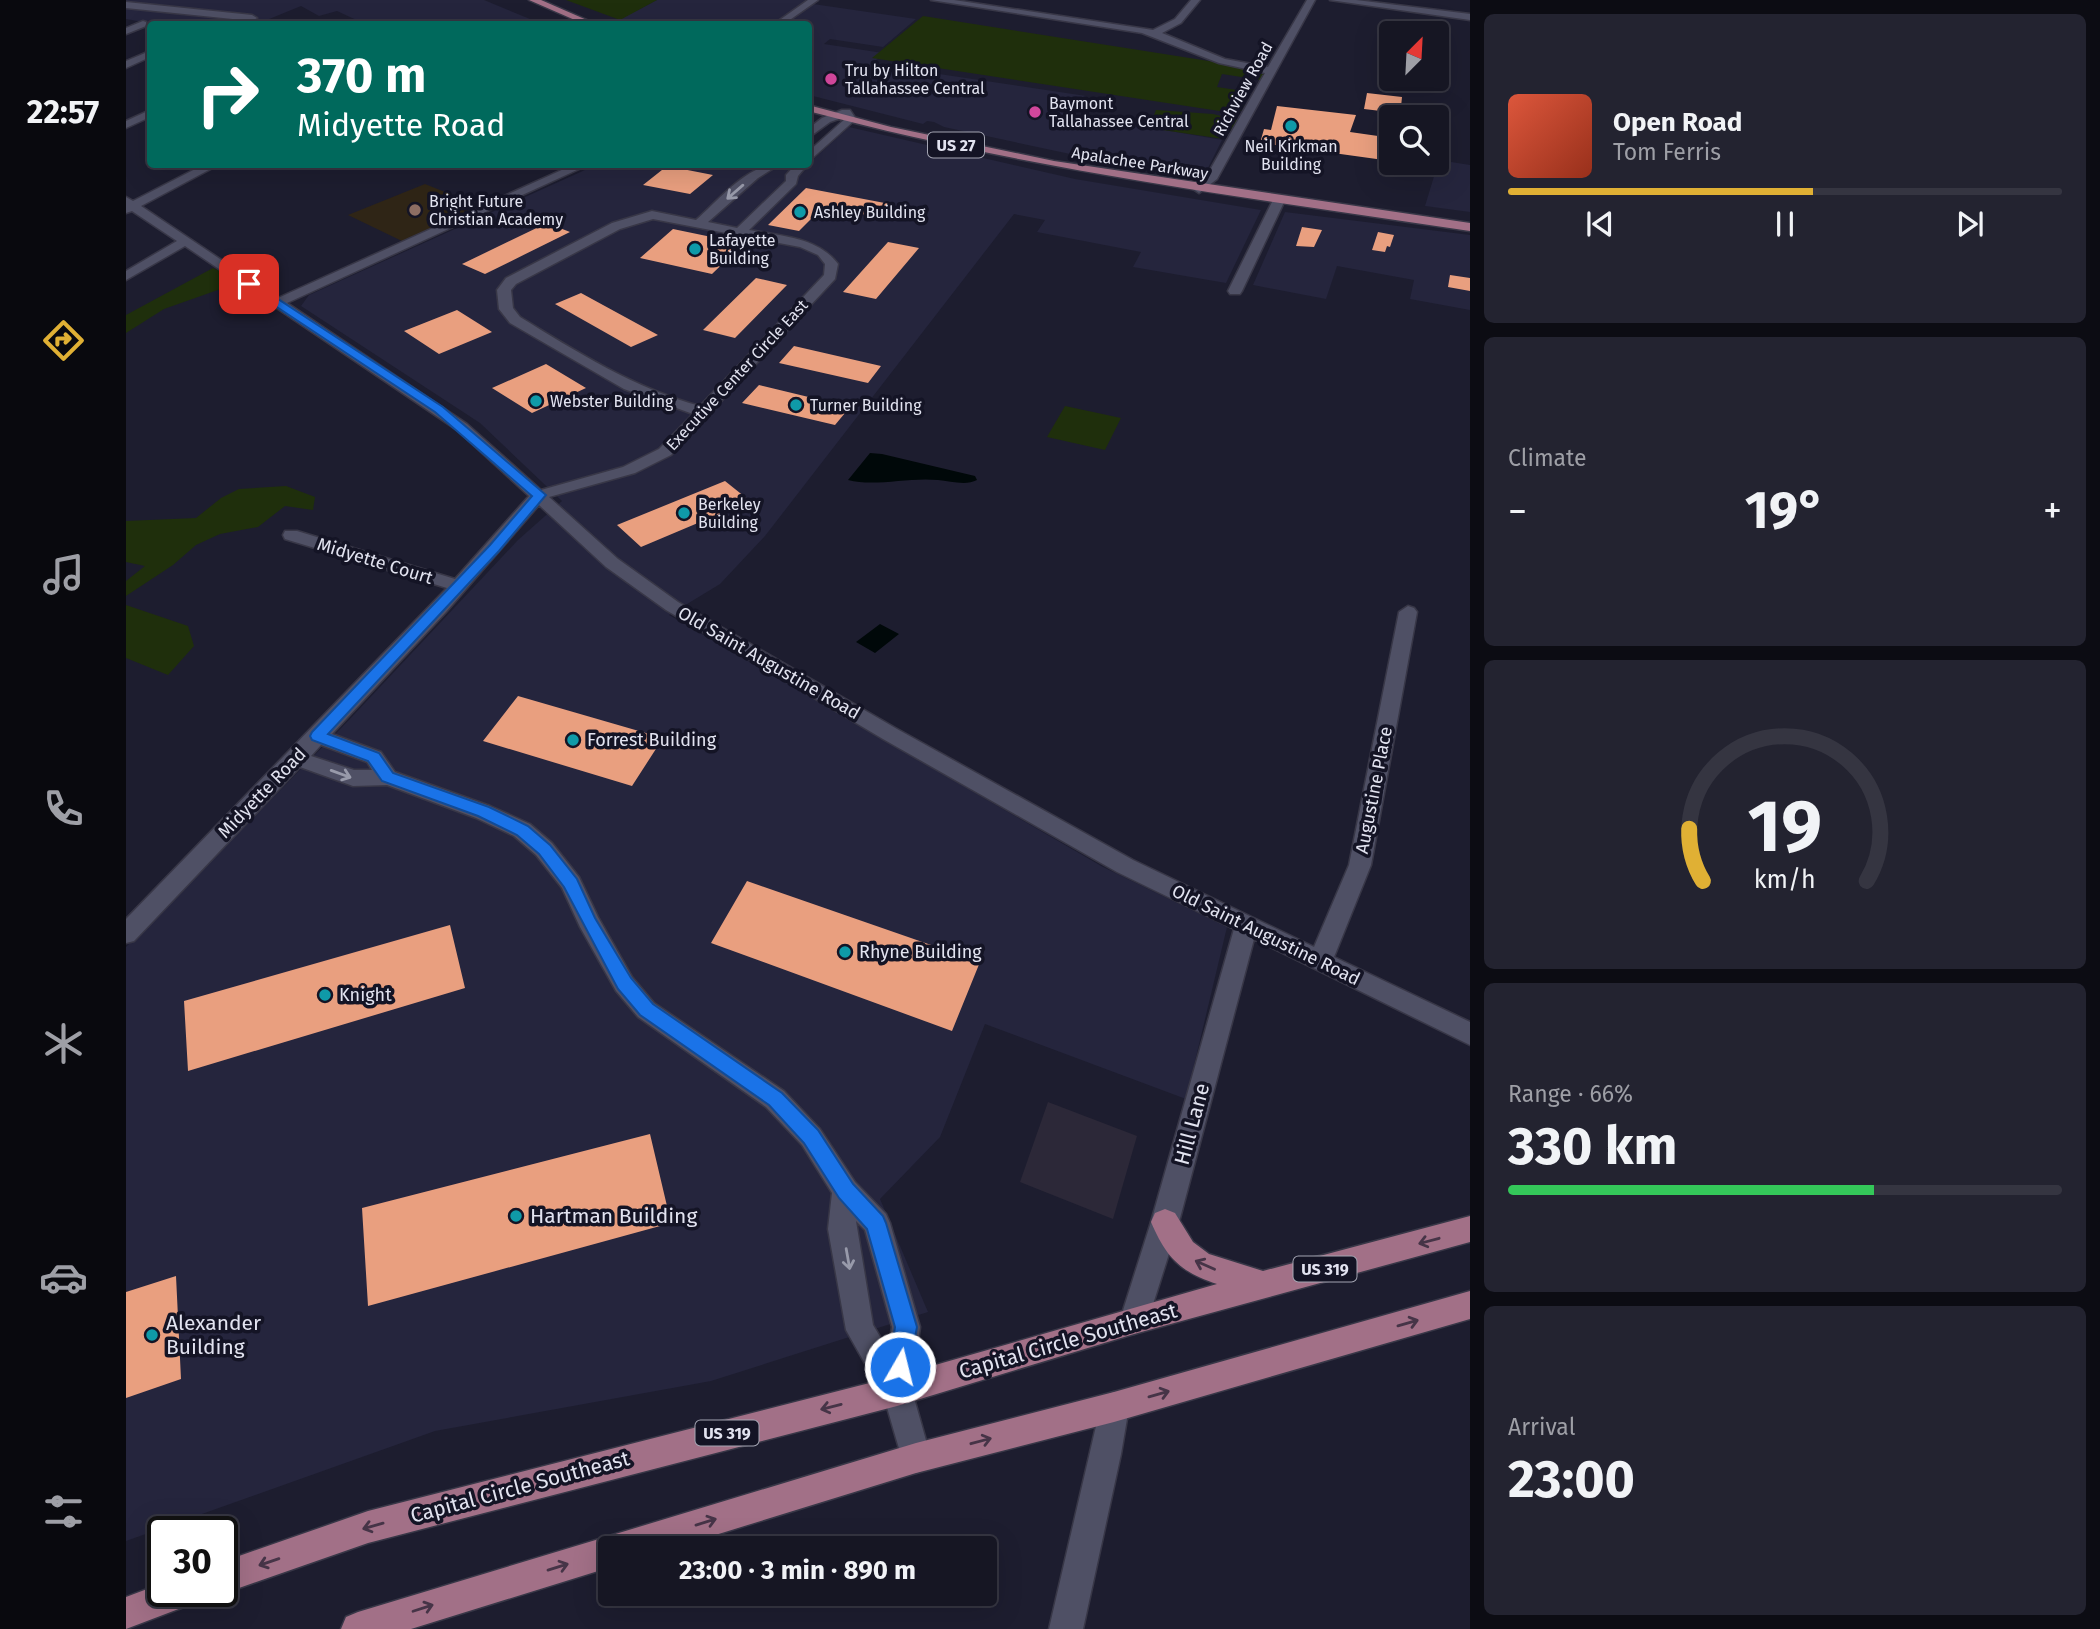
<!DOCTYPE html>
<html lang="en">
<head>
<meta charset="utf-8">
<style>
  body { margin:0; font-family:"Fira Sans",sans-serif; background:#232330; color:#f1f3f6; height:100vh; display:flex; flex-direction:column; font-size:26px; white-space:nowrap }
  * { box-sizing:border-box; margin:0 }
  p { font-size:23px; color:#9e9fa6 }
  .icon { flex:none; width:38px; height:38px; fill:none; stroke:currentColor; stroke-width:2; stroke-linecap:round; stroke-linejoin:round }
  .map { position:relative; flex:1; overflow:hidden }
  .panel { display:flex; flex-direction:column; gap:14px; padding:14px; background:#0c0c13; width:630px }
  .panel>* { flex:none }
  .guide { position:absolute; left:21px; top:21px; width:665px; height:147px; border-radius:7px; box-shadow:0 7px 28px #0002,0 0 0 2px #353541; background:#00695c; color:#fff; overflow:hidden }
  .needle { width:46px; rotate:24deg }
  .controls { position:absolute; left:1253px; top:21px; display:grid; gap:14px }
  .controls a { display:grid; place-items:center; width:70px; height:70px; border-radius:7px; background:#161623; box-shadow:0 7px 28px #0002,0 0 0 2px #353541; font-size:35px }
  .speed { position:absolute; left:21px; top:1516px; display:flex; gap:14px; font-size:35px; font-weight:700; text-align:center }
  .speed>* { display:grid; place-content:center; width:91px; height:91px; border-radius:50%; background:#161623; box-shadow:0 7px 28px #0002,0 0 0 2px #353541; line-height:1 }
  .speed .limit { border:4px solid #111; border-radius:10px; background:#fff; color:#111 }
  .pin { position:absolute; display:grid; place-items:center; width:60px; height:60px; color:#fff; margin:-30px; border-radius:14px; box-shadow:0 4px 10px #0006 }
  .me { position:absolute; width:77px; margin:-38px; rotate:8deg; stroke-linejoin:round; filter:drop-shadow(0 0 5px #0008) }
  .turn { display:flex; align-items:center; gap:24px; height:147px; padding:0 35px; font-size:32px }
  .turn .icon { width:91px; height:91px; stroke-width:2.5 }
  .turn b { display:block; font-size:49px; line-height:60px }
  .big { font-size:52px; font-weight:700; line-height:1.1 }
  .panel .tile { flex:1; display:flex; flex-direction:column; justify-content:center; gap:10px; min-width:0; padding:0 24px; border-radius:10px; background:#232330 }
  .panel .dial { align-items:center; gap:0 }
  .dial svg { height:182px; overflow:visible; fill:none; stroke:#353541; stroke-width:7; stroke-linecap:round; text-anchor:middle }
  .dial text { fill:#f1f3f6; stroke:none }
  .song { display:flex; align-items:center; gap:21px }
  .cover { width:84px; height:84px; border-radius:10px; background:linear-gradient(135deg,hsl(10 70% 55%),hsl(10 70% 35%)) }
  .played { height:7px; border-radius:4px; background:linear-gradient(90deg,#e0b034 55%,#353541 55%) }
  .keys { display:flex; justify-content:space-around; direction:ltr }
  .heat { display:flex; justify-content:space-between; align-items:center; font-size:38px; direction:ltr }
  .charge { height:10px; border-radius:5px; background:linear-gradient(90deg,#34c759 66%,#353541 0) }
  .trip { position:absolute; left:472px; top:1536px; width:399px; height:70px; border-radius:7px; background:#161623; box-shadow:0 7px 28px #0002,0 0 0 2px #353541; font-weight:700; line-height:70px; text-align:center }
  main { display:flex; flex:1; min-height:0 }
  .tabs { display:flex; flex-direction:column; width:126px; justify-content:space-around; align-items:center; background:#09090e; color:#9e9fa6 }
  .tabs .icon { width:49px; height:49px }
  .tabs .active { color:#e0b034 }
  .tabs b { font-size:32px; color:#f1f3f6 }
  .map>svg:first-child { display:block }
  .built { fill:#25253d }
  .industrial { fill:#2c2838 }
  .education { fill:#2f2516 }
  .green { fill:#1f2f0c }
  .water { fill:#000809 }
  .building { fill:#e99f7f }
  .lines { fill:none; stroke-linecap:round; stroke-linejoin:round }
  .minor-casing { stroke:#383747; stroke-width:3 }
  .major-casing { stroke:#383747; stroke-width:3 }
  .minor { fill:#4f5065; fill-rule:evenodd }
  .major { fill:#a27087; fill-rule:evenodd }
  .oneway { stroke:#989aaa }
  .oneway2 { stroke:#463447 }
  .route { fill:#1a73e8; stroke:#114b97; stroke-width:2 }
  .hotel-dot { fill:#d1479c; stroke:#141425; stroke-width:2.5 }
  .culture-dot { fill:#0f9aa8; stroke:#141425; stroke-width:2.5 }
  .education-dot { fill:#8d6e63; stroke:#141425; stroke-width:2.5 }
  .labels { text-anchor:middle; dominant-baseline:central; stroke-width:7; stroke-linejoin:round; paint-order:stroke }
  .far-poi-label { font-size:16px; fill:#e2e3f0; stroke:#141425; text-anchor:start }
  .far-street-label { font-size:16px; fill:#e2e3f0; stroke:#141425 }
  .shield { fill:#141425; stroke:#a4a5b3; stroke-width:2 }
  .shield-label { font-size:16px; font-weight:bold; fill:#e2e3f0 }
  .street-label { font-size:18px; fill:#e2e3f0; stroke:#141425 }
  .poi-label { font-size:18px; fill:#e2e3f0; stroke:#141425; text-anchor:start }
  .near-street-label { font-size:21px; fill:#e2e3f0; stroke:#141425 }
  .near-poi-label { font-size:21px; fill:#e2e3f0; stroke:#141425; text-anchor:start }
</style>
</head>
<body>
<main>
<nav class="tabs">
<b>22:57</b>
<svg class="icon active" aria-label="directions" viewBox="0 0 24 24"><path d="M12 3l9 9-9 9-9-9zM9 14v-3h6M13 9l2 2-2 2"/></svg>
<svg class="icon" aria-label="music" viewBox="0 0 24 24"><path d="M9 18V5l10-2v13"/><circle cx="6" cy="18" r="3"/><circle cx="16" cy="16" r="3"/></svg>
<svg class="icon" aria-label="phone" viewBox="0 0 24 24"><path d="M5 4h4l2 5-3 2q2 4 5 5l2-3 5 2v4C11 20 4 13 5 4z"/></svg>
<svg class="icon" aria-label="climate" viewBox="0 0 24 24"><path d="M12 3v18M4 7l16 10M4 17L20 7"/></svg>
<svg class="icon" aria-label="car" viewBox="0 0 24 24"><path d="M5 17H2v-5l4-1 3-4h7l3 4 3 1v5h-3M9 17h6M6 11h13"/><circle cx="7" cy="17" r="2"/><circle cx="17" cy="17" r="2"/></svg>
<svg class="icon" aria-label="filters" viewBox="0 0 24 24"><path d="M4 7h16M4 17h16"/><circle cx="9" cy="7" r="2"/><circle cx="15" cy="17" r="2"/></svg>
</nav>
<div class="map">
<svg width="1344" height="1629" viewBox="0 0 1344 1629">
  <rect width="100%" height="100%" fill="#1d1d2f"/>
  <path class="built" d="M0,0H358L416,24H239L211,11L193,16L175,6L131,24H29L0,19Z
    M531,0H682L646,24H484Z
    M687,4L790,19L757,47L704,39L698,44L757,53L746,64L960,96L946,114L1096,140L1080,172L1072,176L963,158L818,127L808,122L801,121L797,124L683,95L682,24H659Z
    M723,127L949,179L1135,210L1100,283L1007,267L1015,252L911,232L919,220L888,214L639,536L594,584L543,615L977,867L1101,927L1060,1099L859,1024L814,1137L754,1199L802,1312L585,1381L309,1431L0,1541V947L222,721L392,540L436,501L354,423L175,306L183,295L470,165L682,164Z
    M1313,160L1344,165V212L1299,206Z
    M1159,212L1344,235V310L1284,299L1288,280L1211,266L1200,299L1127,285Z"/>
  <path class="industrial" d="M922,1102L1011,1136L987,1219L894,1182Z"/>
  <path class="education" d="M299,184L354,206L278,242L222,215Z"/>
  <path class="green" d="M440,0H531L494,20Z
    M797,16L1140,70L1135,80L1096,74L1091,87L1124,92L1115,111L1100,112L746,58Z
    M1030,110L1087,114L1112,120L1098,139L1023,128Z
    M87,268L107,277L106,285L38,309L0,333V315Z
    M939,406L995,418L979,450L921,437Z
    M160,486L189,497L187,510L159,506L132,527L94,534L70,545L47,565L0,596V581L19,566L0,562V521L70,518L95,498L113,489Z
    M0,605L62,626L68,646L42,675L0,658Z"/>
  <path class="water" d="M744,453L756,454L849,476L851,480C840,486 824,481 812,480C782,477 749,487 722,480Z
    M754,624L773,634L749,653L730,642Z"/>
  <path class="building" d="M1241,93L1276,97L1274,117H1265V161L1134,143L1138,129L1145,130L1151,106L1230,115L1224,132L1252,136L1255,111L1238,109Z
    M541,166L587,175L564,194L517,185Z
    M680,188L764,204L752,217L697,207L673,231L642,225Z
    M421,223L444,232L359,274L336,264Z
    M1176,227L1196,230L1188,247L1170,246Z
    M547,229L600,240L617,244L586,274L514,258Z
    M1252,232L1268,235L1264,247L1261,246L1259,252L1246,250Z
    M762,242L793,248L750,299L717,292Z
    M1324,275L1344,278V291L1322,287Z
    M630,278L661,285L609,338L577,330Z
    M455,293L532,335L505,347L429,304Z
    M331,310L366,332L313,354L278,331Z
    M668,346L755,366L742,383L653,363Z
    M420,364L460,388L406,413L366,388Z
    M633,385L724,407L709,425L616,403Z
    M599,481L624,501L515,547L491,525Z
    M392,696L537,738L506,786L357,741Z
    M621,881L854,962L826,1031L585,943Z
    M324,925L339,988L62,1071L58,1001Z
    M524,1134L545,1223L242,1306L236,1208Z
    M50,1276L55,1379L0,1398V1292Z"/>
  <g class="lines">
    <defs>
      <path id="minor" d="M682,0H692L658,24H648Z
        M805,0H828L1027,30L1049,19L1065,0H1074L1055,23L1036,33L1099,59L1142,67L1181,0H1189L1091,179L1073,193L1067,189L1080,177L1139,73L1093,63L1016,33Z
        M1204,0H1230L1344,14V20Z
        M0,2L126,15L131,18L126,21L0,8Z
        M17,21L20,22V26L0,34V28Z
        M24,51V57L0,68V61Z
        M24,110V117L0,128V121Z
        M716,110H724L730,119L682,162V152L719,119L718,117L704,122L682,138V129L696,118Z
        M79,164H94L15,206L152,298L449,164H464L161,303L341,424L415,490L497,467L533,449L567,414L498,389L384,323L373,309L371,290L380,278L486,223L526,211L570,220C594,199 621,164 654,164L632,178L582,222L611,228L660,181V175L670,164H682L672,176L670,184L623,230C655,236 692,237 712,264L709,279L545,455L509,473L423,497L492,559L552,602L771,729L1007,860L1188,947L1223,865L1273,612L1282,606L1288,608L1291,612L1245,865L1208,957L1344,1022V1045L1128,939L1053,1222L1022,1320L1018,1330L1008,1334L998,1330L994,1320L1025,1222L1108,929L991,872L757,739L540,610L480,567L413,505L320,612L206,734L255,752L269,772L364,806L404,824L426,843L453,877L472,917L506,977L528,1003L658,1091L694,1129L729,1182L760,1214L764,1223L794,1327L786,1391L805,1458L801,1469L790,1473L779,1469L758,1397L720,1330L702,1229L706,1193L676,1145L640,1107L512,1017L490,991L454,927L436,888L410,855L388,836L350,818L261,785L227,786L174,767L8,941L0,943V919L321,588L159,539L157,535L159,531H171L329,579L403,496L331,430L59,246L0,280V271L51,241L6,211L0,213V197L7,201ZM527,219L674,247L692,255L699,264L698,275L574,406C508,388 451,352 394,317L387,308L385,290L390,284L494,229ZM195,745L241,762L246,770H228L185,756ZM730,1221L739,1230L766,1327L762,1350L747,1325Z
        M1153,196L1159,200L1116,291L1114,294H1104L1102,291L1147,200Z
        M988,1392L999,1396L1003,1407L995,1454L957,1629H923L977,1396Z"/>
      <path id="major" d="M403,0H415L470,24H458Z
        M682,105L765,127L928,161L1344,223V231C1122,198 900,169 682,111Z
        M1039,1209L1049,1213L1067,1242L1083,1254L1137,1271L1344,1216V1242L1008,1334L771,1406L242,1543L96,1594L88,1591H96V1562L242,1511L771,1376L1091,1284C1054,1272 1040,1257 1025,1222L1029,1213Z
        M1344,1291V1319L988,1422L790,1473L544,1549H485V1567L285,1629H215L220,1617L232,1612L790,1443L988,1392Z
        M37,1583V1591H76L71,1602L0,1629V1597Z"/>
    </defs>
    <use href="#minor" class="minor-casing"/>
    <use href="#major" class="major-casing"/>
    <use href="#minor" class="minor"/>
    <use href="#major" class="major"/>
  </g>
  <defs><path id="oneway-shaft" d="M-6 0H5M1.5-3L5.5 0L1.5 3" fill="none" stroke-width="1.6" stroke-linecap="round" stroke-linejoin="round" transform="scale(1.75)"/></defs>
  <g class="oneway">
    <use href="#oneway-shaft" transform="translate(609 192) rotate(139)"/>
    <use href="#oneway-shaft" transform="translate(215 774) rotate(20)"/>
    <use href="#oneway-shaft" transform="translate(722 1259) rotate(80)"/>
  </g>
  <g class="oneway2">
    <use href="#oneway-shaft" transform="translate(1303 1241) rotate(165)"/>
    <use href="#oneway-shaft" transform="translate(1079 1265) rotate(-156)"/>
    <use href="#oneway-shaft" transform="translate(1282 1323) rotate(-16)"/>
    <use href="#oneway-shaft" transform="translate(1033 1394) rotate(-16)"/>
    <use href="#oneway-shaft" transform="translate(705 1407) rotate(166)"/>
    <use href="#oneway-shaft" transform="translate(855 1441) rotate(-15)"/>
    <use href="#oneway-shaft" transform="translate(580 1522) rotate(-17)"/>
    <use href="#oneway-shaft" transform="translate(247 1526) rotate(164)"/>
    <use href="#oneway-shaft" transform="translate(143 1562) rotate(161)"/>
    <use href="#oneway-shaft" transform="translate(432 1567) rotate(-17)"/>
    <use href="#oneway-shaft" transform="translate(297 1608) rotate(-18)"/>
  </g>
  <path class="route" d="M119,282H126L317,407L420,495L373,551L202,734L253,753L267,773L363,807L402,826L424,845L451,879L469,918L505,978L527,1004L656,1093L692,1130L727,1184L757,1216L760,1223L791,1327L782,1375L774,1378L767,1375L763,1367L769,1327L741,1229L713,1198L678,1143L643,1105L514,1015L492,989L438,887L413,854L391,835L352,816L256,781L242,761L186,740L184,736L186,732L364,545L406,496L309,412L119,286Z"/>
  <g class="hotel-dot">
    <circle cx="705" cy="79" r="7"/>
    <circle cx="909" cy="112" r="7"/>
  </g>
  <g class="culture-dot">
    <circle cx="1165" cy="126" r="7"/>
    <circle cx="674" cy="212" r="7"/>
    <circle cx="569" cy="249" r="7"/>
    <circle cx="410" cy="401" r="7"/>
    <circle cx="670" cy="405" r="7"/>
    <circle cx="558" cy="513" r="7"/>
    <circle cx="447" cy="740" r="7"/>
    <circle cx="719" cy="952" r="7"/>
    <circle cx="199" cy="995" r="7"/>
    <circle cx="390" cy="1216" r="7"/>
    <circle cx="26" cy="1335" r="7"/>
  </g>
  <circle class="education-dot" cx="289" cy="210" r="7"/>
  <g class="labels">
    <g class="far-poi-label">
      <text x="719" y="70">Tru by Hilton<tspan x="719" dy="18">Tallahassee Central</tspan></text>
      <text x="923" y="103">Baymont<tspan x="923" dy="18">Tallahassee Central</tspan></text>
      <text x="1165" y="146" text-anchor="middle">Neil Kirkman<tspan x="1165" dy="18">Building</tspan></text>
      <text x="303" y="201">Bright Future<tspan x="303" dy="18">Christian Academy</tspan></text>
      <text x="688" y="212">Ashley Building</text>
      <text x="583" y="240">Lafayette<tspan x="583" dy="18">Building</tspan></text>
      <text x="424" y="401">Webster Building</text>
      <text x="684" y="405">Turner Building</text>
      <text x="572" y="504">Berkeley<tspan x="572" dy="18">Building</tspan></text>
    </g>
    <g class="far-street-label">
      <text transform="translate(1117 89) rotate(-61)">Richview Road</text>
      <text transform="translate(1014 163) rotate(9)">Apalachee Parkway</text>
      <text transform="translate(611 375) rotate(-47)">Executive Center Circle East</text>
    </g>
    <g class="shield">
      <rect x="802" y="132.5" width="56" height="25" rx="5"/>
      <rect x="1167.5" y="1256.5" width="63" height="25" rx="5"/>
      <rect x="569.5" y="1420.5" width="63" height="25" rx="5"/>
    </g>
    <g class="shield-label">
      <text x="830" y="145">US 27</text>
      <text x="1199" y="1269">US 319</text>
      <text x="601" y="1433">US 319</text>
    </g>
    <g class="street-label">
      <text transform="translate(249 561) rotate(17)">Midyette Court</text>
      <text transform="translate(643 663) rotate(30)">Old Saint Augustine Road</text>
      <text transform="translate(1248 790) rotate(-79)">Augustine Place</text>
      <text transform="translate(136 793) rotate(-46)">Midyette Road</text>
      <text transform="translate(1140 935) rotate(26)">Old Saint Augustine Road</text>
    </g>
    <g class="poi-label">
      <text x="461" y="740">Forrest Building</text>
      <text x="733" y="952">Rhyne Building</text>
      <text x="213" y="995">Knight</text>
    </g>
    <g class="near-street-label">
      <text transform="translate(1066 1124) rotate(-75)">Hill Lane</text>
      <text transform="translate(942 1341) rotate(-16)">Capital Circle Southeast</text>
      <text transform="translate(394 1487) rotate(-15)">Capital Circle Southeast</text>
    </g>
    <g class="near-poi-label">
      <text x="404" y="1216">Hartman Building</text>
      <text x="40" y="1323">Alexander<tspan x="40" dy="24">Building</tspan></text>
    </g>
  </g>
</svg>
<div class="controls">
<a><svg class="needle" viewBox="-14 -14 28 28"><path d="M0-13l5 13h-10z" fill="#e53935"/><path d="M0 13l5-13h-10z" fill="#9e9fa6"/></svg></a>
<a><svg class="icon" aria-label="search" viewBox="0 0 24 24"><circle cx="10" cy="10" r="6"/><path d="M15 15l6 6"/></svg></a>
</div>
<div class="speed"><div class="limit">30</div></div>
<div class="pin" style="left:123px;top:284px;background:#d93025"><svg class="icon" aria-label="arrive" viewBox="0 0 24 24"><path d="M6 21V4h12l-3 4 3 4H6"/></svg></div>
<svg class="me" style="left:774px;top:1367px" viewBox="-20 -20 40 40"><circle r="17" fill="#1a73e8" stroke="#fff" stroke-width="3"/><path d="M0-11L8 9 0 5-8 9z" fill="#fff"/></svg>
<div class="trip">23:00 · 3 min · 890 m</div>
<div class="guide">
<div class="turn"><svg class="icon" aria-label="right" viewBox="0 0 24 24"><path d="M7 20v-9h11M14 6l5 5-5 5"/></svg><div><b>370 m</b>Midyette Road</div></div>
</div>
</div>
<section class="panel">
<div class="tile">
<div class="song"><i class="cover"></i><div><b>Open Road</b><p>Tom Ferris</p></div></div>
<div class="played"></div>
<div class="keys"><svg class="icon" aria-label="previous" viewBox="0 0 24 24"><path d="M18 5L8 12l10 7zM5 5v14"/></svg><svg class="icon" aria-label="pause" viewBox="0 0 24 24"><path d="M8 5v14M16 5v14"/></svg><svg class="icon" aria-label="next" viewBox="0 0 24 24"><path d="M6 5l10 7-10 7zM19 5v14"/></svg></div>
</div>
<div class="tile"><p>Climate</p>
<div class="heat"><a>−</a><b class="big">19°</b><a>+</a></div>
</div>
<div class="tile dial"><svg viewBox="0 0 100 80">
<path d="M14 69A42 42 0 1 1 86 69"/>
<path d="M14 69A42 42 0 0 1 8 46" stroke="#e0b034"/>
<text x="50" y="56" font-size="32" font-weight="700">19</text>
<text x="50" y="72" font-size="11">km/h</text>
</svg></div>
<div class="tile"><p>Range · 66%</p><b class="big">330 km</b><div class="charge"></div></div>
<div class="tile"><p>Arrival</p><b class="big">23:00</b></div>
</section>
</main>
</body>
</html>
